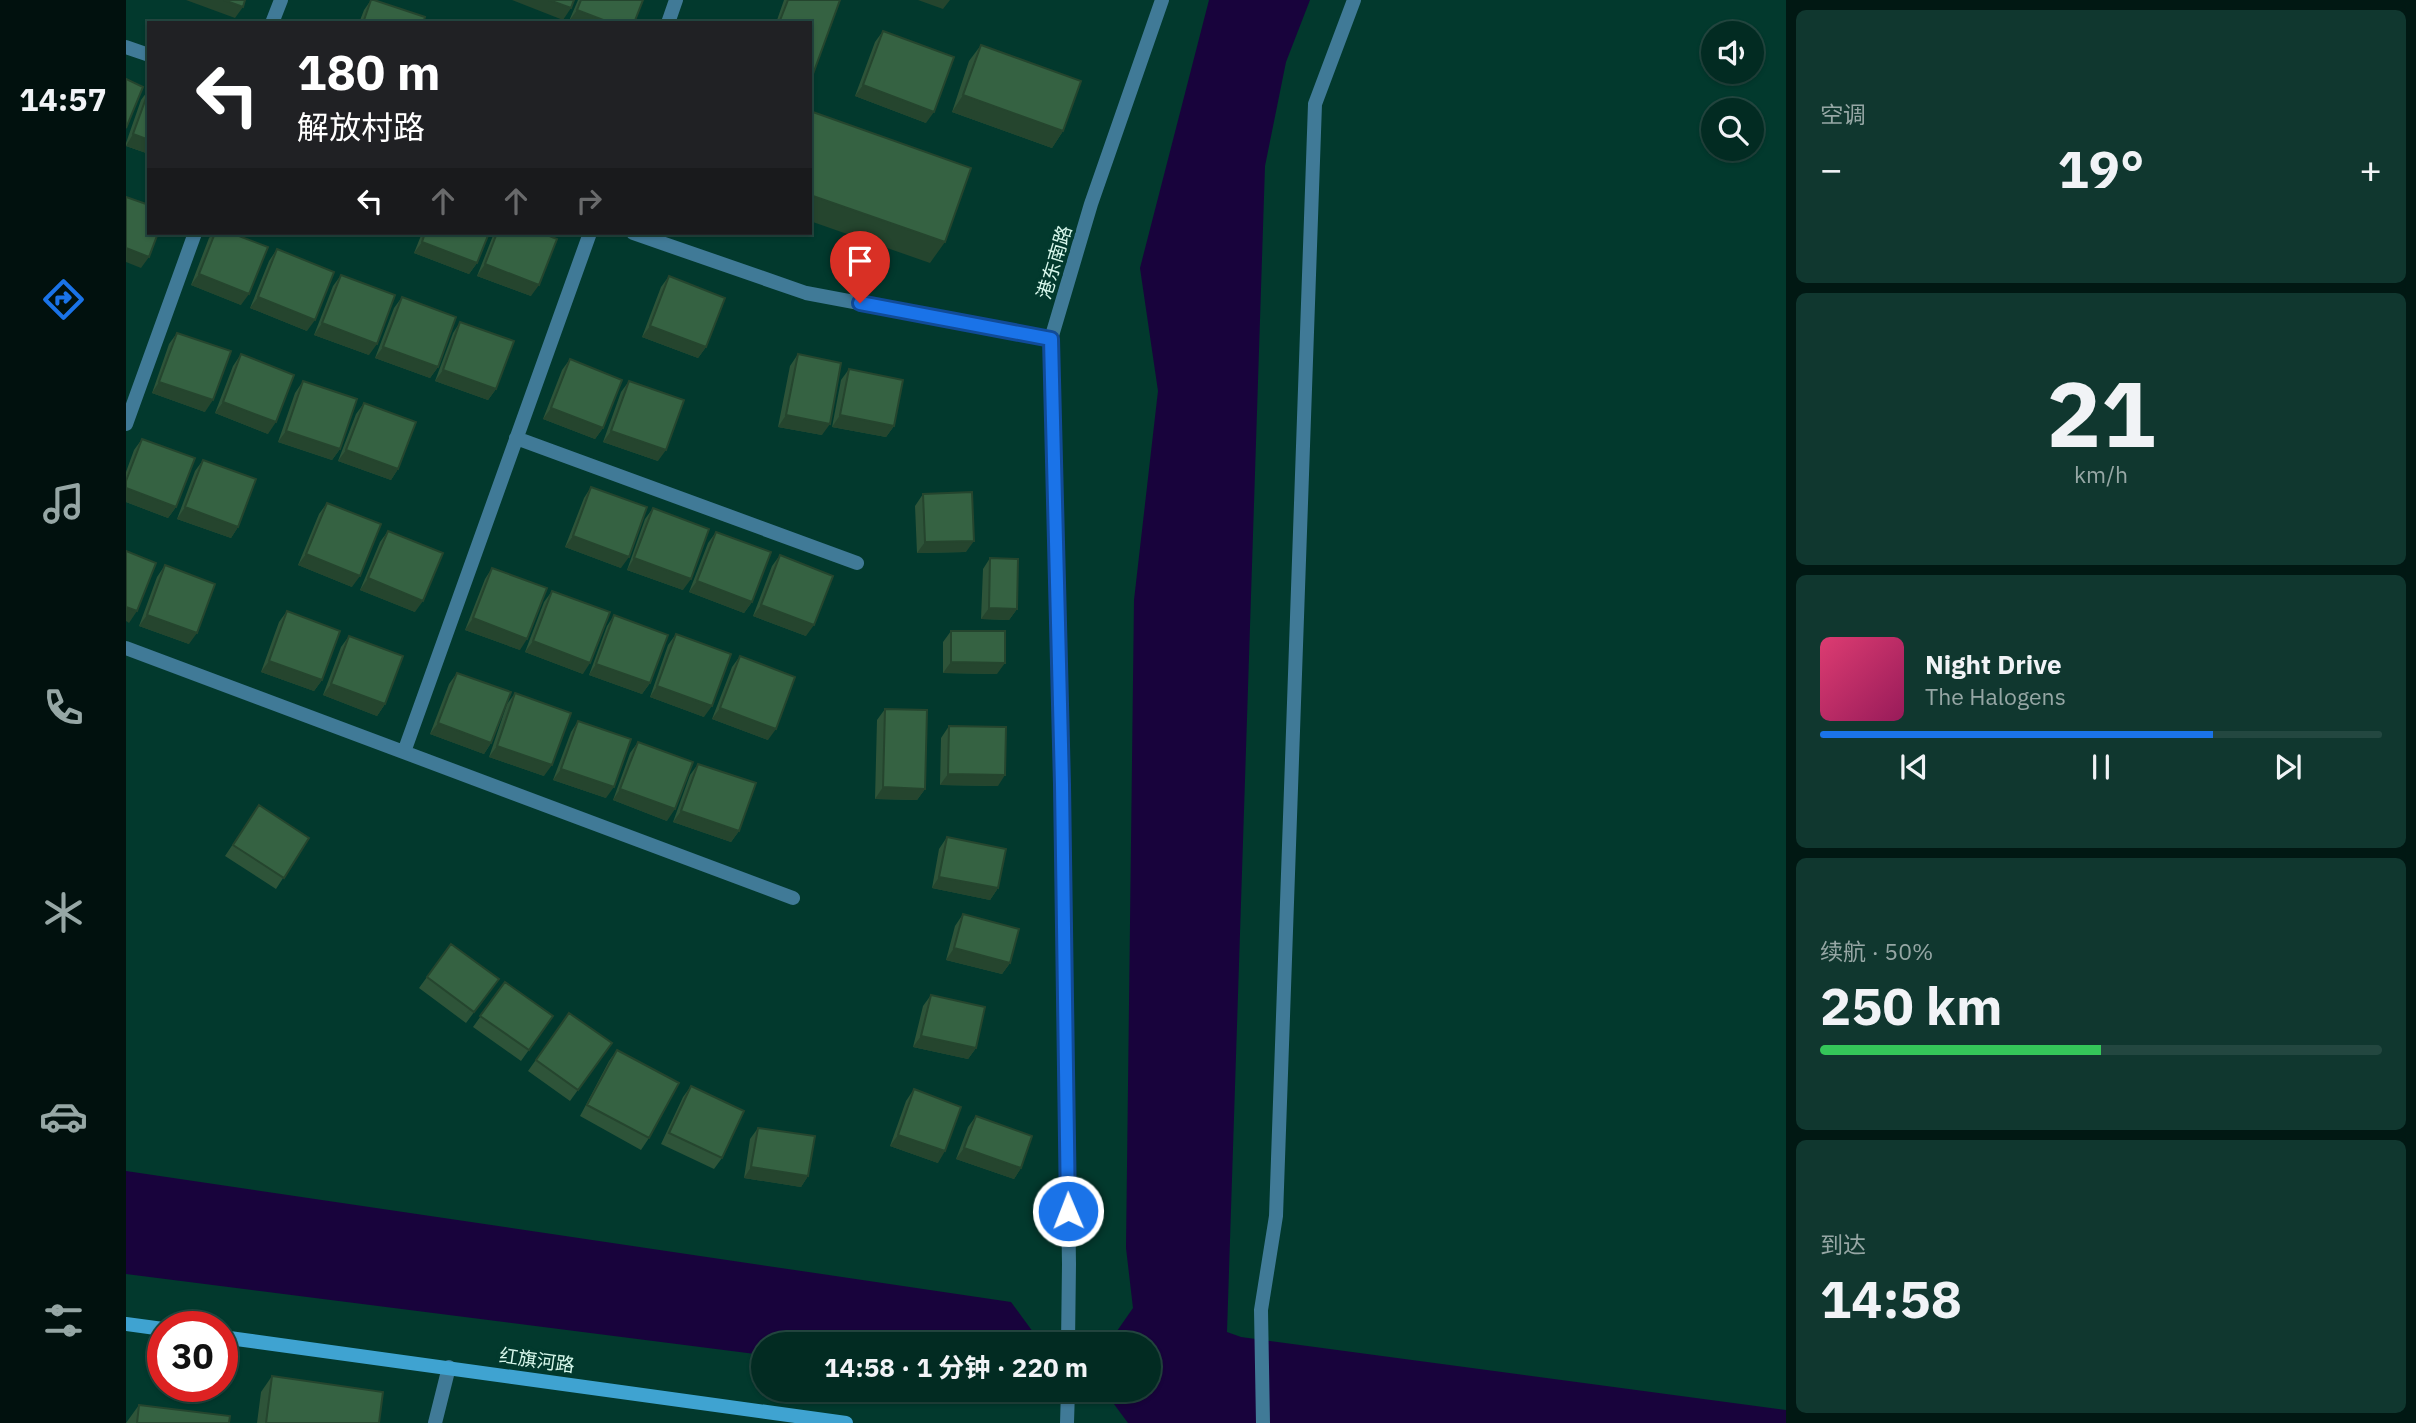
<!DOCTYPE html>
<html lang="zh">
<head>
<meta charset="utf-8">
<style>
  body { margin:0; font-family:"IBM Plex Sans","Noto Sans SC",sans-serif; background:#10372f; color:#f1f3f6; height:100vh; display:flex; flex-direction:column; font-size:26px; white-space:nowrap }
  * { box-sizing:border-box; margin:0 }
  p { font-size:23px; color:#96a7a5 }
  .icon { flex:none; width:38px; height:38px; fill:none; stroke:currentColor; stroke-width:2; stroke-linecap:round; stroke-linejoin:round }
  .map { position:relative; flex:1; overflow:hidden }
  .sheet { display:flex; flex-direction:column; gap:10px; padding:10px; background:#011813; width:630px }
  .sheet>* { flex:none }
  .hud { position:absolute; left:21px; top:21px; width:665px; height:214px; border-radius:0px; box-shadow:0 2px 5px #0004,0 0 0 2px #234740; background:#202124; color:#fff; overflow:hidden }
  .buttons { position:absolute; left:1575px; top:21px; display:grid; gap:14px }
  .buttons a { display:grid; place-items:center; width:63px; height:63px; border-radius:50%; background:#022b22; box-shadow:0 2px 5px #0004,0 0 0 2px #234740; font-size:35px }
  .speed { position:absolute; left:21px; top:1311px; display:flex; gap:14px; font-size:35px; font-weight:700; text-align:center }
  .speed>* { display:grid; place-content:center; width:91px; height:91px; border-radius:50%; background:#022b22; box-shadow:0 2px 5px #0004,0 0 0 2px #234740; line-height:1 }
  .speed .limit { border:10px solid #d22; background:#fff; color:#111 }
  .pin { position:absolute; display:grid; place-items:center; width:60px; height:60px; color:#fff; margin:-72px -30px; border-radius:50% 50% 50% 0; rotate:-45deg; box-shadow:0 0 7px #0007 }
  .pin .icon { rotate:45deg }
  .me { position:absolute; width:77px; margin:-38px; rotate:359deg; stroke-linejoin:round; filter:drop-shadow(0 0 5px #0008) }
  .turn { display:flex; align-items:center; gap:24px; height:147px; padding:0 35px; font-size:32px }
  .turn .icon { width:91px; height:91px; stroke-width:2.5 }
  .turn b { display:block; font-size:49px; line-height:60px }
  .lanes { display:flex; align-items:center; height:66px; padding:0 35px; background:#0003; justify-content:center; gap:35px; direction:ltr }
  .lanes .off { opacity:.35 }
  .big { font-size:52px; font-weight:700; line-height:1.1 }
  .sheet .card { flex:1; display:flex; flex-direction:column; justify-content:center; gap:10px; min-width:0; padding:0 24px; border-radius:10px; background:#10372f }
  .sheet .dial { align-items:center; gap:0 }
  .dial b { font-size:91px; line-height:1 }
  .song { display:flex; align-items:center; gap:21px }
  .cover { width:84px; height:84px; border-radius:10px; background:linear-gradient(135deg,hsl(340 70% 55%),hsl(330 70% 35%)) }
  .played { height:7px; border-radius:4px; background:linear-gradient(90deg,#1a73e8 70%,#234740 70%) }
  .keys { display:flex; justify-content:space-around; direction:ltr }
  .heat { display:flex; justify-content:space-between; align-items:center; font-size:38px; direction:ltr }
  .charge { height:10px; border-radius:5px; background:linear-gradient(90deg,#34c759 50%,#234740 0) }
  .trip { position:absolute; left:625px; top:1332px; width:410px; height:70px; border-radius:35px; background:#022b22; box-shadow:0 2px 5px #0004,0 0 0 2px #234740; font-weight:700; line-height:70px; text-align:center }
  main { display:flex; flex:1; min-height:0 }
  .menu { display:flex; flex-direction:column; width:126px; justify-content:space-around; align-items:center; background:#01110e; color:#96a7a5 }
  .menu .icon { width:49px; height:49px }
  .menu .on { color:#1a73e8 }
  .menu b { font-size:32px; color:#f1f3f6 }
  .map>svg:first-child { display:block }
  .water { fill:#18033c }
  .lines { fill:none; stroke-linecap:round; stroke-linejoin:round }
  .lane { stroke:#407a97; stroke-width:14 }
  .street { stroke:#407a97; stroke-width:14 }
  .secondary { stroke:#3fa3d1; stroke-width:14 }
  .wall { fill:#2e5439 }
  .shaded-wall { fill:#25452e }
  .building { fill:#356242; stroke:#25452e; stroke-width:2 }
  .route-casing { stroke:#114b97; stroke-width:18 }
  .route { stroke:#1a73e8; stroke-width:12 }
  .labels { text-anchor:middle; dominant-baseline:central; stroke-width:7; stroke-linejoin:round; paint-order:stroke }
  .street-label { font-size:19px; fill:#d7f7eb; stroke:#02392d }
</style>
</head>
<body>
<main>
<nav class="menu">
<b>14:57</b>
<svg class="icon on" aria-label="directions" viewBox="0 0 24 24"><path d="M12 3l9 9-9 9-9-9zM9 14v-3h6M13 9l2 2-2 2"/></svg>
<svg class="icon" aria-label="music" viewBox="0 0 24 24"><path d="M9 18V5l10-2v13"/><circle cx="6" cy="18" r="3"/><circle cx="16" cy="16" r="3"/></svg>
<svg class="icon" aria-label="phone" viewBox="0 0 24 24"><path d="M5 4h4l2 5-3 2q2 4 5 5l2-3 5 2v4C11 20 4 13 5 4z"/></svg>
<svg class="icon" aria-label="climate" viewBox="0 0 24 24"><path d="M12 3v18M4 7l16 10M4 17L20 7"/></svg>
<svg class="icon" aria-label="car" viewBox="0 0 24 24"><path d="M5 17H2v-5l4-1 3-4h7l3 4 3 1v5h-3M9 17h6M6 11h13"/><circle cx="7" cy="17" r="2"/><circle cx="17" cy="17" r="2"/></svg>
<svg class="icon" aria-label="filters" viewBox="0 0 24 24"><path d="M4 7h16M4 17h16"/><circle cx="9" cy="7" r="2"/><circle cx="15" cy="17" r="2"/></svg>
</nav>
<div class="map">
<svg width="1660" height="1423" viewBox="0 0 1660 1423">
  <rect width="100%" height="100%" fill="#02392d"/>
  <path class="water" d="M1083,0H1184L1160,62L1139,166L1101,1332L1115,1337L1660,1410V1423H1002L982,1396L923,1390H1022V1344H982L1007,1308L1000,1248L1008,600L1032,391L1014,268Z
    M0,1171L885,1302L907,1332L974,1344H637V1355L0,1274Z"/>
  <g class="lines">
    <path class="lane" d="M146,23L155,0
      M542,23L550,0
      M0,424L69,233
      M390,438L731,563
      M0,648L667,898
      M278,752L464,233"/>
    <path class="street" d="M0,47L23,55
      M507,233L680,293L925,339
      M942,1344L943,1264L936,784L925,339L965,204L1036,0
      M309,1423L323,1367
      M941,1423L942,1390
      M1137,1423L1135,1310L1150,1216L1189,104L1228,0"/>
    <path class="secondary" d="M0,1324L37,1329
      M96,1337L720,1423"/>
  </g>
  <path class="wall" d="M245,0L297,23H233L238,10Z
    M452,0H517L508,23H447L443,21Z
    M658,0H714L687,74L684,78V23H650Z
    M757,31L800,123L729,96L749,42Z
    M855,45L937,131L926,148L826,112L843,61Z
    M23,89V154L0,146V143L15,100Z
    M87,233H105L115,305L65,285L83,238Z
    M296,233H363L351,263L343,274L288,253Z
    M368,233H416L405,296L351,276Z
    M151,249L181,331L124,308L143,261Z
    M215,275L243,355L188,335L207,286Z
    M543,276L580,347L572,358L516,337L535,287Z
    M276,297L312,367L304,378L249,358L268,308Z
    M334,322L370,389L362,400L309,381L327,333Z
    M51,333L79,412L26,393L43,344Z
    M115,354L142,434L89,413L107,366Z
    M672,354L696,435L652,427L664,366Z
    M444,359L477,428L469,439L417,419L436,370Z
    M723,369L768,426L760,437L706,427L715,380Z
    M177,381L214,449L206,460L152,442L169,393Z
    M503,381L532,461L477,442L495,392Z
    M238,403L272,469L265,480L212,461L230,414Z
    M16,439L50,507L42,518L0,502V472L8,450Z
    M77,460L112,527L105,538L51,519L69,471Z
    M465,487L495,568L439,547L458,498Z
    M797,494L840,552L791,553L789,506Z
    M201,503L226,587L172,565L193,514Z
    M527,508L557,590L501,570L519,519Z
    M262,531L289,612L234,590L254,542Z
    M590,532L626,602L618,613L563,592L582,543Z
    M654,555L680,636L627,616L646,566Z
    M864,558L891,609L883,620L855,619L857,569Z
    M39,565L63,644L13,626L31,577Z
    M366,568L394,650L339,630L359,579Z
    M426,591L457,674L399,652L418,602Z
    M161,611L196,680L188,691L135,672L153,622Z
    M488,615L524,683L516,694L463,675L481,626Z
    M825,631L871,674L817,673V642Z
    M550,634L578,717L524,697L542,645Z
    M223,636L259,704L251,716L197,695L215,647Z
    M614,656L642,740L586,719L606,667Z
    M331,673L365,743L358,754L304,734L323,684Z
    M389,693L418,776L363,757L381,704Z
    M759,709L799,789L791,800L749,799L751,720Z
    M452,721L480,798L427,780L445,732Z
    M823,726L872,786L814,785L815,738Z
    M512,742L541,821L487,800L504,753Z
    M572,764L613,831L605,842L547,822L564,775Z
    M133,805L183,838L150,889L99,856Z
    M821,837L872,888L864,900L806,888L813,849Z
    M837,914L884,963L876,974L820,960L829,926Z
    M325,944L373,979L340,1023L293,988Z
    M379,982L427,1016L395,1061L347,1027Z
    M805,995L850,1048L842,1059L787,1047L797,1006Z
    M443,1013L486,1043L444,1101L402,1071Z
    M491,1050L523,1138L515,1150L454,1116L483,1061Z
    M565,1086L596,1158L588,1169L535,1144L557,1097Z
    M788,1089L812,1163L764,1146L780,1101Z
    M850,1116L895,1168L888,1179L830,1159L842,1127Z
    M632,1128L682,1176L675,1187L618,1178L624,1139Z
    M146,1376L253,1423H131L135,1392Z
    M13,1405L103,1423H0Z"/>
  <path class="shaded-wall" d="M60,0H98L117,7L109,18Z
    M386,0H423L445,8L437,20Z
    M792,0H824L817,9Z
    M451,10L485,23H447L443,21Z
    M737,85L808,112L800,123L729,96Z
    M837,95L937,131L926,148L826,112Z
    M7,134L23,140V154L0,146Z
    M684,195L819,242L804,263L684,221Z
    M296,242L351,263L343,274L288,253Z
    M0,248L23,257L15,268L0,262Z
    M359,264L413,285L405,296L351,276Z
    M73,274L123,294L115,305L65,285Z
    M132,297L189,320L181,331L124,308Z
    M196,323L251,344L243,355L188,335Z
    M524,326L580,347L572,358L516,337Z
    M257,347L312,367L304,378L249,358Z
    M317,370L370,389L362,400L309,381Z
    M33,382L87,400L79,412L26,393Z
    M97,402L150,422L142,434L89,413Z
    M425,408L477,428L469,439L417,419Z
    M660,415L704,424L696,435L652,427Z
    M714,415L768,426L760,437L706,427Z
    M160,431L214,449L206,460L152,442Z
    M485,431L540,450L532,461L477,442Z
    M220,450L272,469L265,480L212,461Z
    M0,488L50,507L42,518L0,502Z
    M59,507L112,527L105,538L51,519Z
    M447,536L503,557L495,568L439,547Z
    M848,541L840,552L791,553L799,542Z
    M180,554L234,576L226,587L172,565Z
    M508,558L565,579L557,590L501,570Z
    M242,578L297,601L289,612L234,590Z
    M571,581L626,602L618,613L563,592Z
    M635,605L688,625L680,636L627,616Z
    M0,607L11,611L3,623L0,621Z
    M863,608L891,609L883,620L855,619Z
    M21,615L71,633L63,644L13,626Z
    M347,618L401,639L394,650L339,630Z
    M407,641L464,663L457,674L399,652Z
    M143,661L196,680L188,691L135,672Z
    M825,662L879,663L871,674L817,673Z
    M470,664L524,683L516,694L463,675Z
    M205,684L259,704L251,716L197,695Z
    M531,686L586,706L578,717L524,697Z
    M594,708L650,729L642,740L586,719Z
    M312,723L365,743L358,754L304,734Z
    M371,746L426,765L418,776L363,757Z
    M435,769L488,787L480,798L427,780Z
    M822,774L879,775L872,786L814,785Z
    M757,787L799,789L791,800L749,799Z
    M494,789L549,809L541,821L487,800Z
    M555,811L613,831L605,842L547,822Z
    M813,877L872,888L864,900L806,888Z
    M828,948L884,963L876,974L820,960Z
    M795,1036L850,1048L842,1059L787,1047Z
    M772,1135L819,1151L812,1163L764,1146Z
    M838,1148L895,1168L888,1179L830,1159Z
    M625,1167L682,1176L675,1187L618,1178Z"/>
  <path class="building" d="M98,0H119L117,7Z
    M245,0H248L299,17L297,23H237Z
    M423,0H448L445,8Z
    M455,0H517L508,23H485L451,10Z
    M662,0H714L687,74L684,73V23H653Z
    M757,31L828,57L808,112L737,85Z
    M855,45L955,81L937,131L837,95Z
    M0,79L17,87L0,128Z
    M23,90V140L7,134Z
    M684,111L845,168L819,242L684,195Z
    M0,197L23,205V233H32L23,257L0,248Z
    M89,233H105L142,247L123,294L73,274Z
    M299,233H363L351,263L296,242Z
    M371,233H416L431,239L413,285L359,264Z
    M151,249L208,272L189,320L132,297Z
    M215,275L269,295L251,344L196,323Z
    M543,276L599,298L580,347L524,326Z
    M276,297L330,317L312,367L257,347Z
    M334,322L388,341L370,389L317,370Z
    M51,333L105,351L87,400L33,382Z
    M115,354L168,375L150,422L97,402Z
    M672,354L715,363L704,424L660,415Z
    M444,359L496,380L477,428L425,408Z
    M723,369L777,380L768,426L714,415Z
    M177,381L231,399L214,449L160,431Z
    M503,381L558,400L540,450L485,431Z
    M238,403L290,422L272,469L220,450Z
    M16,439L69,458L50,507L0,488V481Z
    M77,460L130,479L112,527L59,507Z
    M465,487L521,507L503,557L447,536Z
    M846,492L848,541L799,542L797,494Z
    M201,503L255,524L234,576L180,554Z
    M527,508L583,529L565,579L508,558Z
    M262,531L317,553L297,601L242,578Z
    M590,532L645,552L626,602L571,581Z
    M0,551L30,563L11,611L0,607Z
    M654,555L707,576L688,625L635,605Z
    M864,558L892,559L891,609L863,608Z
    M39,565L89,584L71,633L21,615Z
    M366,568L421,588L401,639L347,618Z
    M426,591L484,612L464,663L407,641Z
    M161,611L214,631L196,680L143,661Z
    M488,615L542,635L524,683L470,664Z
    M825,631H879V663L825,662Z
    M550,634L605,654L586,706L531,686Z
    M223,636L277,656L259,704L205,684Z
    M614,656L669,677L650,729L594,708Z
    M331,673L385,692L365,743L312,723Z
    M389,693L445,713L426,765L371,746Z
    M759,709L801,710L799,789L757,787Z
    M452,721L505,739L488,787L435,769Z
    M823,726L880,727L879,775L822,774Z
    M512,742L567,762L549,809L494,789Z
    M572,764L630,783L613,831L555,811Z
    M133,805L183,838L158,878L107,845Z
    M821,837L880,849L872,888L813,877Z
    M837,914L893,929L884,963L828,948Z
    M325,944L373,979L348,1012L301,977Z
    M379,982L427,1016L403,1050L354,1016Z
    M805,995L859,1007L850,1048L795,1036Z
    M443,1013L486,1043L452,1090L410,1060Z
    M491,1050L553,1083L523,1138L461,1105Z
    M565,1086L618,1111L596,1158L543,1133Z
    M788,1089L835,1107L819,1151L772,1135Z
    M850,1116L906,1136L895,1168L838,1148Z
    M632,1128L689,1136L682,1176L625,1167Z
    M146,1376L257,1392L253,1423H140Z
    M13,1405L104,1416L103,1423H11Z"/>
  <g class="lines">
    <defs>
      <path id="route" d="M734,303L925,339L936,785L942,1211"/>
    </defs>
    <use href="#route" class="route-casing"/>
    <use href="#route" class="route"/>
  </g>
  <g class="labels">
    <g class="street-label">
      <text transform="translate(928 262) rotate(-73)">港东南路</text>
      <text transform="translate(411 1360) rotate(8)">红旗河路</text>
    </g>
  </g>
</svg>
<div class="buttons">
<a><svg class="icon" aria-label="sound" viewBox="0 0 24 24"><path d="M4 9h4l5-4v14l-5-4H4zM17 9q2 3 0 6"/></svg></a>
<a><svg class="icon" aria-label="search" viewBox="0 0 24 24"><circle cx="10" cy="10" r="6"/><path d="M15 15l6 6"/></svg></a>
</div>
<div class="speed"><div class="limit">30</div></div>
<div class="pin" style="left:734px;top:303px;background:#d93025"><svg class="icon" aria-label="arrive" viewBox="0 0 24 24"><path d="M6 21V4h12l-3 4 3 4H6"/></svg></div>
<svg class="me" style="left:942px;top:1211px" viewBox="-20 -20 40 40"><circle r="17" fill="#1a73e8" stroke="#fff" stroke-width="3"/><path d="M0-11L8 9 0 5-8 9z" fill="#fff"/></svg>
<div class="trip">14:58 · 1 分钟 · 220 m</div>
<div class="hud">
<div class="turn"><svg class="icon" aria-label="left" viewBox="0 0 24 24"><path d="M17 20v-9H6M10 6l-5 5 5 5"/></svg><div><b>180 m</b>解放村路</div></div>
<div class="lanes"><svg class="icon" aria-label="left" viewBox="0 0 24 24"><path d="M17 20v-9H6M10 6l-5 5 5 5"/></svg><svg class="icon off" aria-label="ahead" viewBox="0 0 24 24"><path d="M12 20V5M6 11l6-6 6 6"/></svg><svg class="icon off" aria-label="ahead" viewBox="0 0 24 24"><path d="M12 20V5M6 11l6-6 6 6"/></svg><svg class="icon off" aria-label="right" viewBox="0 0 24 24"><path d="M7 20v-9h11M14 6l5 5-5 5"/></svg></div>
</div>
</div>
<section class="sheet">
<div class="card"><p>空调</p>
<div class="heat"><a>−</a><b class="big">19°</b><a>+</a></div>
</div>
<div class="card dial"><b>21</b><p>km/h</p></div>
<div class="card">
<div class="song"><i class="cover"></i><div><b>Night Drive</b><p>The Halogens</p></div></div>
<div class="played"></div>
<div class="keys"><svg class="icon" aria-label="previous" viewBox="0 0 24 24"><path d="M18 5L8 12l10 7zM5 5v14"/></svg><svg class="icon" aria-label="pause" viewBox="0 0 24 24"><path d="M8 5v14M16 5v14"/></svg><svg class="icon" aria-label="next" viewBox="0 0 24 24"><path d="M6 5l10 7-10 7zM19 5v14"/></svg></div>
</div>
<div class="card"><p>续航 · 50%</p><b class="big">250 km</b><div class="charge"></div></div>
<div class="card"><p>到达</p><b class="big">14:58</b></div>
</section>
</main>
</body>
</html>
